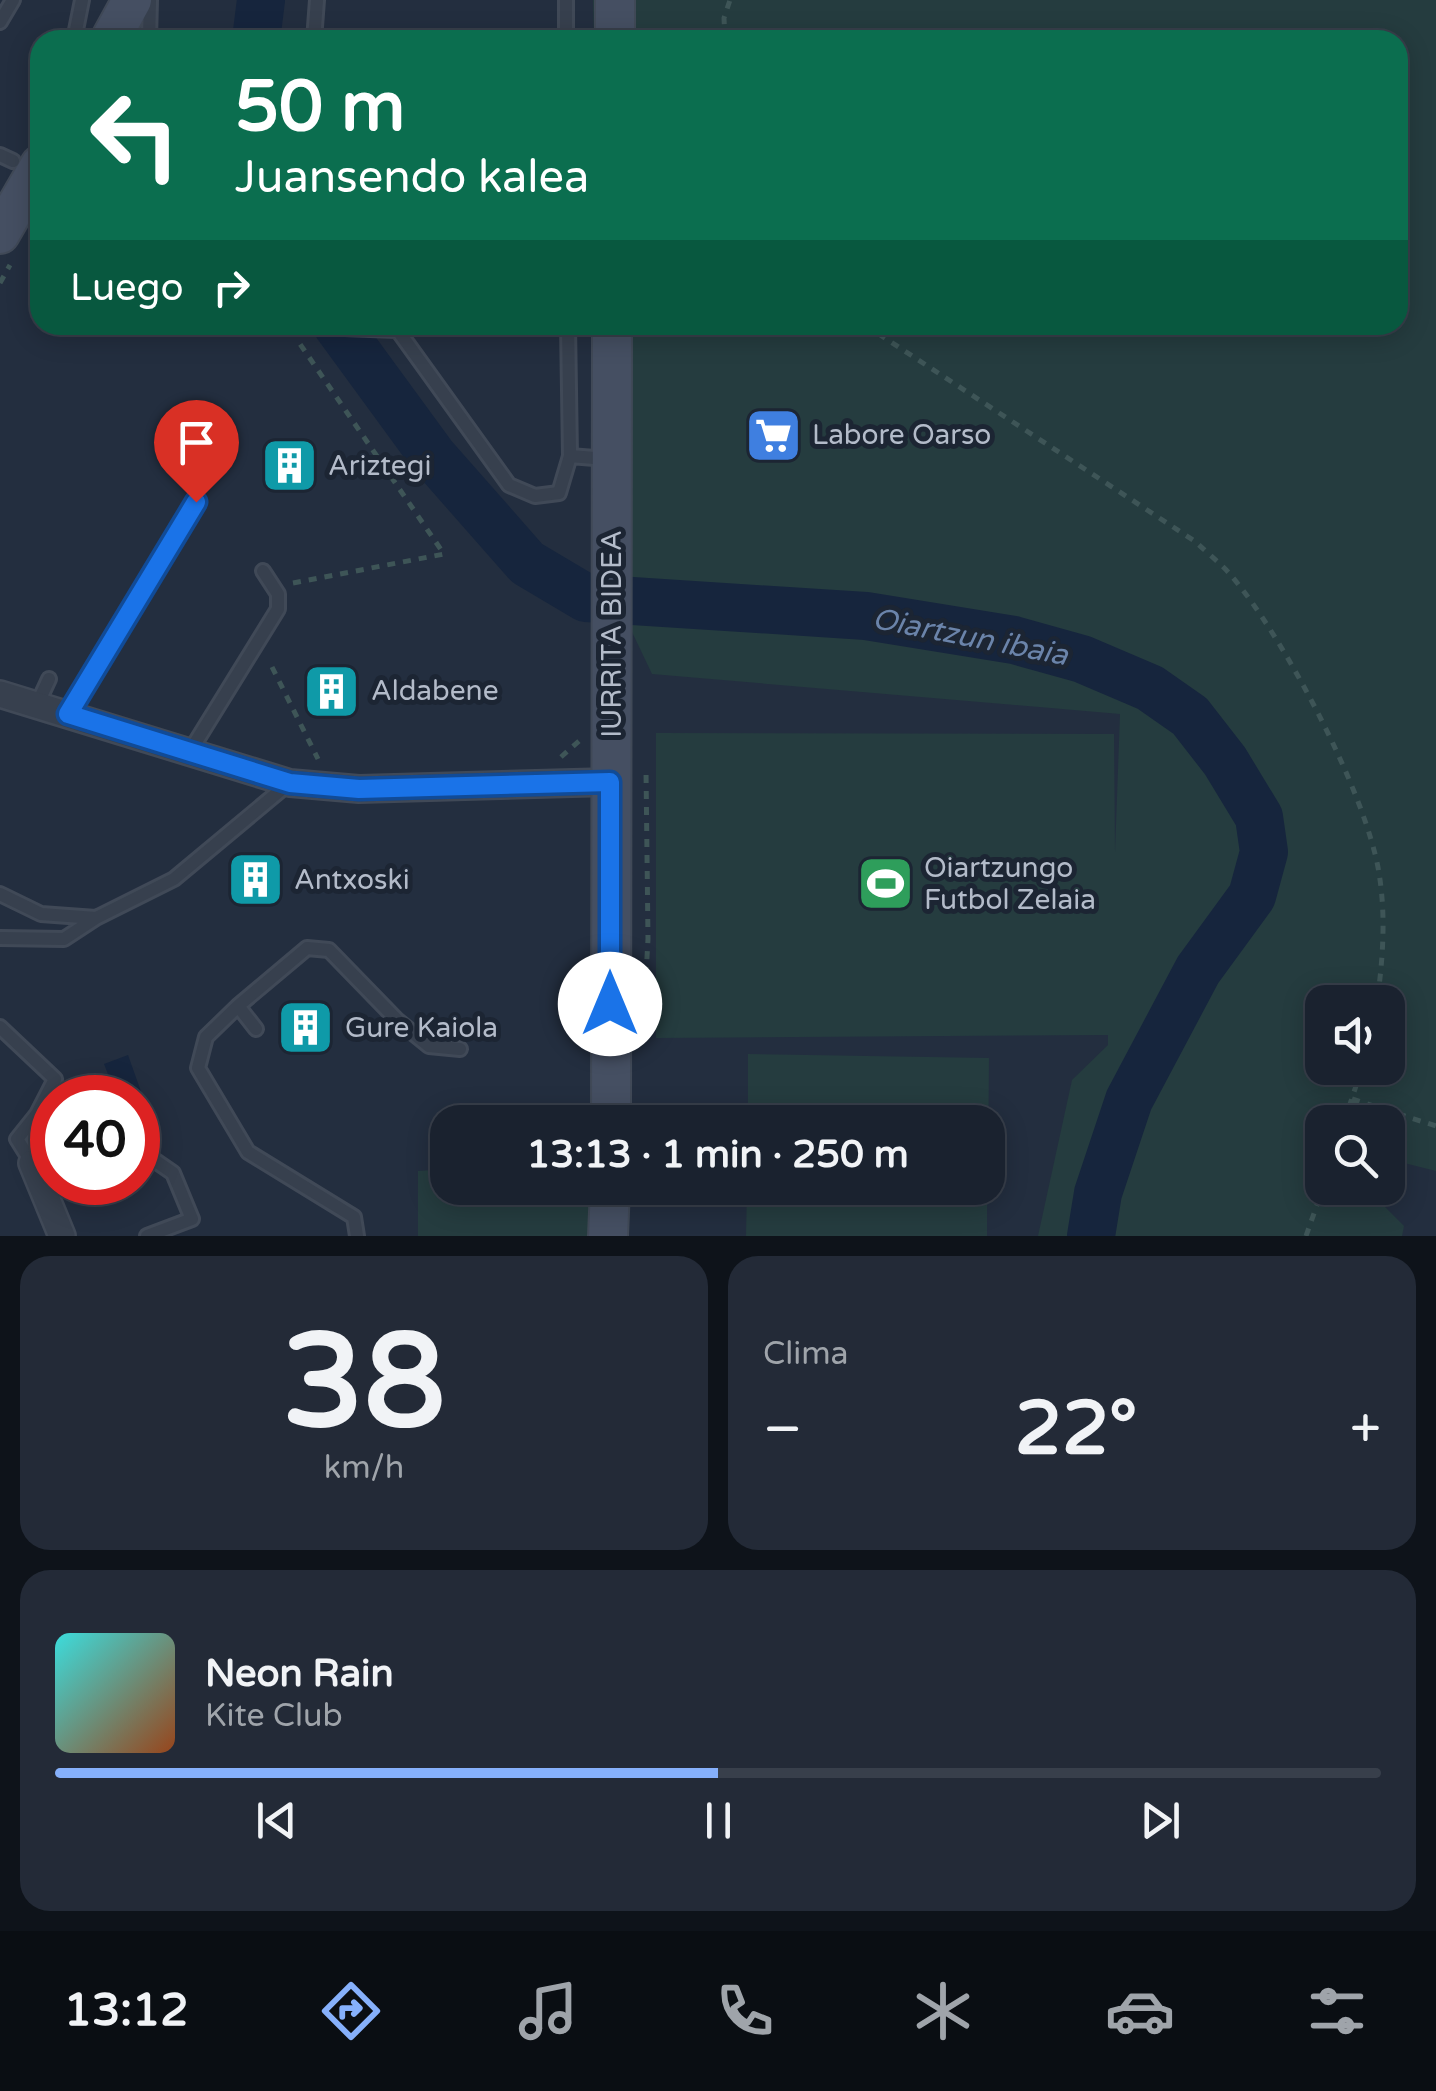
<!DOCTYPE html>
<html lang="es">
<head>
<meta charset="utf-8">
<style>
  body { margin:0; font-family:"Varela Round",sans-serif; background:#232a37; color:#f1f3f6; height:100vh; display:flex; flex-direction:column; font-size:38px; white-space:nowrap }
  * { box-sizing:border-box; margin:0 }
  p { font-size:32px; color:#9fa4aa }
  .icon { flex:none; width:55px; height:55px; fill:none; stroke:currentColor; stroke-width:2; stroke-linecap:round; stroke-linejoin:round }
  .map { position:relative; height:1236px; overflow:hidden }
  .sheet { display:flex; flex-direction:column; gap:20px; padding:20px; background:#0e131a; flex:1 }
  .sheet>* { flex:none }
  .top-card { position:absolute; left:30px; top:30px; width:1378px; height:305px; border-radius:30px; box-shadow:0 5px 25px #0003,0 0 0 2px #383f4b; background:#0b6e4f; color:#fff; overflow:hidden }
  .fabs { position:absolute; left:1305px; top:985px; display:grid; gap:20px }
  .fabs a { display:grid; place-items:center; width:100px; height:100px; border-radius:20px; background:#1a222f; box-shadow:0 5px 25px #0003,0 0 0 2px #383f4b; font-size:50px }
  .speed { position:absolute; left:30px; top:1075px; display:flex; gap:20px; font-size:50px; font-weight:700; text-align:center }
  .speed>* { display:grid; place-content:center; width:130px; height:130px; border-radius:50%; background:#1a222f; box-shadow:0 5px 25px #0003,0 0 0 2px #383f4b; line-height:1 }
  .speed .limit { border:15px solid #d22; background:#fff; color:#111 }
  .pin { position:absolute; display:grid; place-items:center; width:85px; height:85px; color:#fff; margin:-102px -42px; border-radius:50% 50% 50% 0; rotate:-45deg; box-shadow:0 0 10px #0007 }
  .pin .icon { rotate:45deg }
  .me { position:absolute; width:110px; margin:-55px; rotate:0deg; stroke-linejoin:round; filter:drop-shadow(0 0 8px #0008) }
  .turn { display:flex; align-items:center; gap:35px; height:210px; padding:0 40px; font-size:45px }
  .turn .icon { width:130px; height:130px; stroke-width:2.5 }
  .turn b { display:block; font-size:70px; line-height:85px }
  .then { display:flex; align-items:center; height:95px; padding:0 40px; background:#0003; gap:20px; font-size:38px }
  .big { font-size:75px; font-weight:700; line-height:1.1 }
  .sheet .card { flex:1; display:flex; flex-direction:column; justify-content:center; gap:15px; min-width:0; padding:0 35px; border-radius:30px; background:#232a37 }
  .sheet .dial { align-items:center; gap:0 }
  .dial b { font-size:130px; line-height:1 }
  .song { display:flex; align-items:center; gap:30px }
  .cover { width:120px; height:120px; border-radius:15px; background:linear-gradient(135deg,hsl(180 70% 55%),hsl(20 70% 35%)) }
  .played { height:10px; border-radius:5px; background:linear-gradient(90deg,#86b0fb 50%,#383f4b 50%) }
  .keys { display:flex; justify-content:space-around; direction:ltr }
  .heat { display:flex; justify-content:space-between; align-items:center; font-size:55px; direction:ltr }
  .sheet .tiles { flex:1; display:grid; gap:20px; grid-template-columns:1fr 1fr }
  .card:last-child { grid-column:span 2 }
  .trip { position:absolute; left:430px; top:1105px; width:575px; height:100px; border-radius:30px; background:#1a222f; box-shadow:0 5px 25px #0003,0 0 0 2px #383f4b; font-weight:700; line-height:100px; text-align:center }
  .dock { display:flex; height:160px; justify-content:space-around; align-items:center; background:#0a0e13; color:#9fa4aa }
  .dock .icon { width:70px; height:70px }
  .dock .current { color:#86b0fb }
  .dock b { font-size:45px; color:#f1f3f6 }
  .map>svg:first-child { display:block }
  .green { fill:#253c3f; fill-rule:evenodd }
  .water { fill:#16253d }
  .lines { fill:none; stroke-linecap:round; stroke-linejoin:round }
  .river { stroke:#16253d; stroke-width:48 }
  .lane-casing { stroke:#404957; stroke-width:18 }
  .street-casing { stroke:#404957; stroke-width:30 }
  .secondary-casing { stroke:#404957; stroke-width:42 }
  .path { stroke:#3e5557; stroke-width:5; stroke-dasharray:8 8; stroke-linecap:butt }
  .lane { stroke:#37404e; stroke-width:12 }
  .street { stroke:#37404e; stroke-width:25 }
  .secondary { stroke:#454f62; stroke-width:38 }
  .route-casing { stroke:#114b97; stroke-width:25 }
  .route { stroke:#1a73e8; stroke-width:18 }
  .labels { text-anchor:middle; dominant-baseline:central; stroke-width:10; stroke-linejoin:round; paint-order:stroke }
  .poi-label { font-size:28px; fill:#b3bbc9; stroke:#1c2533; text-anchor:start }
  .street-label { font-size:28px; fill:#b3bbc9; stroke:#1c2533 }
  .water-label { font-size:30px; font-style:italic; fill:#6b84aa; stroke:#1c2533 }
</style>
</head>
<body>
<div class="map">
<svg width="1436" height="1236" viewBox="0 0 1436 1236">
  <rect width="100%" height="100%" fill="#232e3f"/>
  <path class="green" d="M593,0H1436V1171L1388,1159V1122H1322V1188H1366L1404,1226L1402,1236H1038L1072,1080L1108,1045V1035L656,1038V733L1114,734L1115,853L1120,714L652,674L594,552L593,325H1398V40H594ZM1322,1002H1388V1068H1322Z
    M748,1054L989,1058L988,1178V1122H748Z
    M447,1169L448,1188H589V1236H418V1171Z
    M747,1188H987V1236H746Z"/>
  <path class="water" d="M128,1055L149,1114L138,1118V1098L117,1097L104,1064Z"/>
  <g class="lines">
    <path class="river" d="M256,40L261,0
      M337,325L432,455L527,563L586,598L866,616L1014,640L1082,659L1150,688L1190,716L1225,761L1259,817L1264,852L1252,896L1198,970L1129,1100L1098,1193L1091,1236"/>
    <defs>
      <path id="lane" d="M566,0V40
        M0,22L13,0
        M74,40L82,0
        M149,40L150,0
        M314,40L317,0
        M0,155L13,161
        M267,325L396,330
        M394,325L509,485L535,496L559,493L570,456L568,325
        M570,456L607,459
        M37,705L49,679
        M68,715L196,502
        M189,753L278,609V594L263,571
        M0,894L41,914L96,918L174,879L288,784
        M0,938L64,939L96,918
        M238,1006L206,1037L198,1068L248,1152L354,1217L357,1236
        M0,1027L55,1079L37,1114L17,1139L32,1163
        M256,1029L238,1006L307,948L329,950L397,1020L429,1046L460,1049
        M147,1236L192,1219L173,1173L147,1155"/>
      <path id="street" d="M0,694L290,783L359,789L610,782
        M32,1163L62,1236"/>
      <path id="secondary" d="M110,40L132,0
        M615,40V0
        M0,234L40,165
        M611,1122L612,325
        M608,1236L610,1188"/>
    </defs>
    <use href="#lane" class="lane-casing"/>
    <use href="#street" class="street-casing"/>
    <use href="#secondary" class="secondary-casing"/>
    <path class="path" d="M725,40L724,18L730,0
      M0,283L10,265
      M865,325L1196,542C1206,552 1219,562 1229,573C1283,635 1366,792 1379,873C1386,916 1383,959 1377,1002
      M293,583L444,554L300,344
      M272,667L318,759
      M561,757L579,741
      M646,975L648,939L646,771
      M1352,1099L1436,1126
      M1344,1122L1362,1068
      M1306,1236L1323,1188"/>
    <use href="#lane" class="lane"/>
    <use href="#street" class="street"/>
    <use href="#secondary" class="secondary"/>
  </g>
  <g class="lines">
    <defs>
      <path id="route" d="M196,502L68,714L290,783L359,789L610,782V1004"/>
    </defs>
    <use href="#route" class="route-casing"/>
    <use href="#route" class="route"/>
  </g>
  <defs>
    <symbol id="supermarket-square" viewBox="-11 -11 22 22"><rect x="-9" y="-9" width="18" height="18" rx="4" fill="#3f7fe0" stroke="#1c2533"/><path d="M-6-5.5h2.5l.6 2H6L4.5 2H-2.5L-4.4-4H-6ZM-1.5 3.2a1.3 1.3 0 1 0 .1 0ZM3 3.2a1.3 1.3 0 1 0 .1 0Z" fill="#fff"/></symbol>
    <symbol id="building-square" viewBox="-11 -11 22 22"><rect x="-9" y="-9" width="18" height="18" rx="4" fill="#0f9aa8" stroke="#1c2533"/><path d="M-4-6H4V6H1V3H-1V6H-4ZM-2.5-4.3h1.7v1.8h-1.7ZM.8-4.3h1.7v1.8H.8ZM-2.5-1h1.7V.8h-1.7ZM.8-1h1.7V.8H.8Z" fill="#fff"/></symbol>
    <symbol id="stadium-square" viewBox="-11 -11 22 22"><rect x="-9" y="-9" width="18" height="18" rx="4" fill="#2e9e5b" stroke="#1c2533"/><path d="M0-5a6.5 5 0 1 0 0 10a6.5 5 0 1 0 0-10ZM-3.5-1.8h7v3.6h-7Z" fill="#fff"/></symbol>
  </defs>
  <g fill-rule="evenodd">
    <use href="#supermarket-square" x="742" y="404" width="63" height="63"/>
    <use href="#building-square" x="258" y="434" width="63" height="63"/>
    <use href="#building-square" x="300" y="660" width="63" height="63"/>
    <use href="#building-square" x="224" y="848" width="63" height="63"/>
    <use href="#stadium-square" x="854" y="852" width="63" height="63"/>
    <use href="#building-square" x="274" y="996" width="63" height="63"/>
  </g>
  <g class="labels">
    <g class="poi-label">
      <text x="812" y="435">Labore Oarso</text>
      <text x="328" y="466">Ariztegi</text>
      <text x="371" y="691">Aldabene</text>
      <text x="924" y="868">Oiartzungo<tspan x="924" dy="32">Futbol Zelaia</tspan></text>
      <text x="294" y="880">Antxoski</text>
      <text x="345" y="1028">Gure Kaiola</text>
    </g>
    <g class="street-label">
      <text transform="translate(612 634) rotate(-90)">IURRITA BIDEA</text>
    </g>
    <g class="water-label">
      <text transform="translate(970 637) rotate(11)">Oiartzun ibaia</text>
    </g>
  </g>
</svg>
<div class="fabs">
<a><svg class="icon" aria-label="sound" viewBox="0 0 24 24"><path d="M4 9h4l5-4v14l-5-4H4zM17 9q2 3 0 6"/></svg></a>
<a><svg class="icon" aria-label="search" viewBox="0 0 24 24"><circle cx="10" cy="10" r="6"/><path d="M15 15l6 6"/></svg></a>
</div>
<div class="speed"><div class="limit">40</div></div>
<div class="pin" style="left:196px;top:502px;background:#d93025"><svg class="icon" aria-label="arrive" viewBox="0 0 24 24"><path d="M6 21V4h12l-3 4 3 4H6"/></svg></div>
<svg class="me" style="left:610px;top:1004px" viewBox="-20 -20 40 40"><circle r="19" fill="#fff"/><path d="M0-13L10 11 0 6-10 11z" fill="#1a73e8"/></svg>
<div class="trip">13:13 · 1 min · 250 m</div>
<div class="top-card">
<div class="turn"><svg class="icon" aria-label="left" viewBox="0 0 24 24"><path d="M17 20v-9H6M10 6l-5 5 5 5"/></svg><div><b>50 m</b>Juansendo kalea</div></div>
<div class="then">Luego<svg class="icon" aria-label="right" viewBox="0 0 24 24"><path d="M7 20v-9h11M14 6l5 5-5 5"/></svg></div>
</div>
</div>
<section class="sheet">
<div class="tiles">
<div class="card dial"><b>38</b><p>km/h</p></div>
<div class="card"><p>Clima</p>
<div class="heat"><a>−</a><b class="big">22°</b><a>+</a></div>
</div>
<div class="card">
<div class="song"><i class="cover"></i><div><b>Neon Rain</b><p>Kite Club</p></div></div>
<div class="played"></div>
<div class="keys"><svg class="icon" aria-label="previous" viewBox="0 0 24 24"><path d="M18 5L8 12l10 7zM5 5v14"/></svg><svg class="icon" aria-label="pause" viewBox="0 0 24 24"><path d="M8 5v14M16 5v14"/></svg><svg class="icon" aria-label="next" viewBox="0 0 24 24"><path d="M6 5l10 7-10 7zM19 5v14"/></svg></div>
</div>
</div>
</section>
<nav class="dock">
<b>13:12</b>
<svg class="icon current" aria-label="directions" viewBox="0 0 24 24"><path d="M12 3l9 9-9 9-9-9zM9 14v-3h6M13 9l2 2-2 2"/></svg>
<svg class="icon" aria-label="music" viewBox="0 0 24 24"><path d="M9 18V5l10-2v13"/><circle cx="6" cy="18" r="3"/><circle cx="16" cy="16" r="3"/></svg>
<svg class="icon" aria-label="phone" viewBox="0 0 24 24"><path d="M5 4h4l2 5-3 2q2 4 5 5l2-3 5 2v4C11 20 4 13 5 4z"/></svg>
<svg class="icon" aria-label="climate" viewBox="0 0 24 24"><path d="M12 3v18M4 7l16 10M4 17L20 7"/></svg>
<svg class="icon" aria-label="car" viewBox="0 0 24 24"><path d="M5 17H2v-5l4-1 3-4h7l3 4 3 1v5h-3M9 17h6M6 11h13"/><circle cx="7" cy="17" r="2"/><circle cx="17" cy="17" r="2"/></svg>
<svg class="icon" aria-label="filters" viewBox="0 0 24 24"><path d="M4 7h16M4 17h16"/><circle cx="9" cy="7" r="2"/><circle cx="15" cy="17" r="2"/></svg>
</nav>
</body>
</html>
